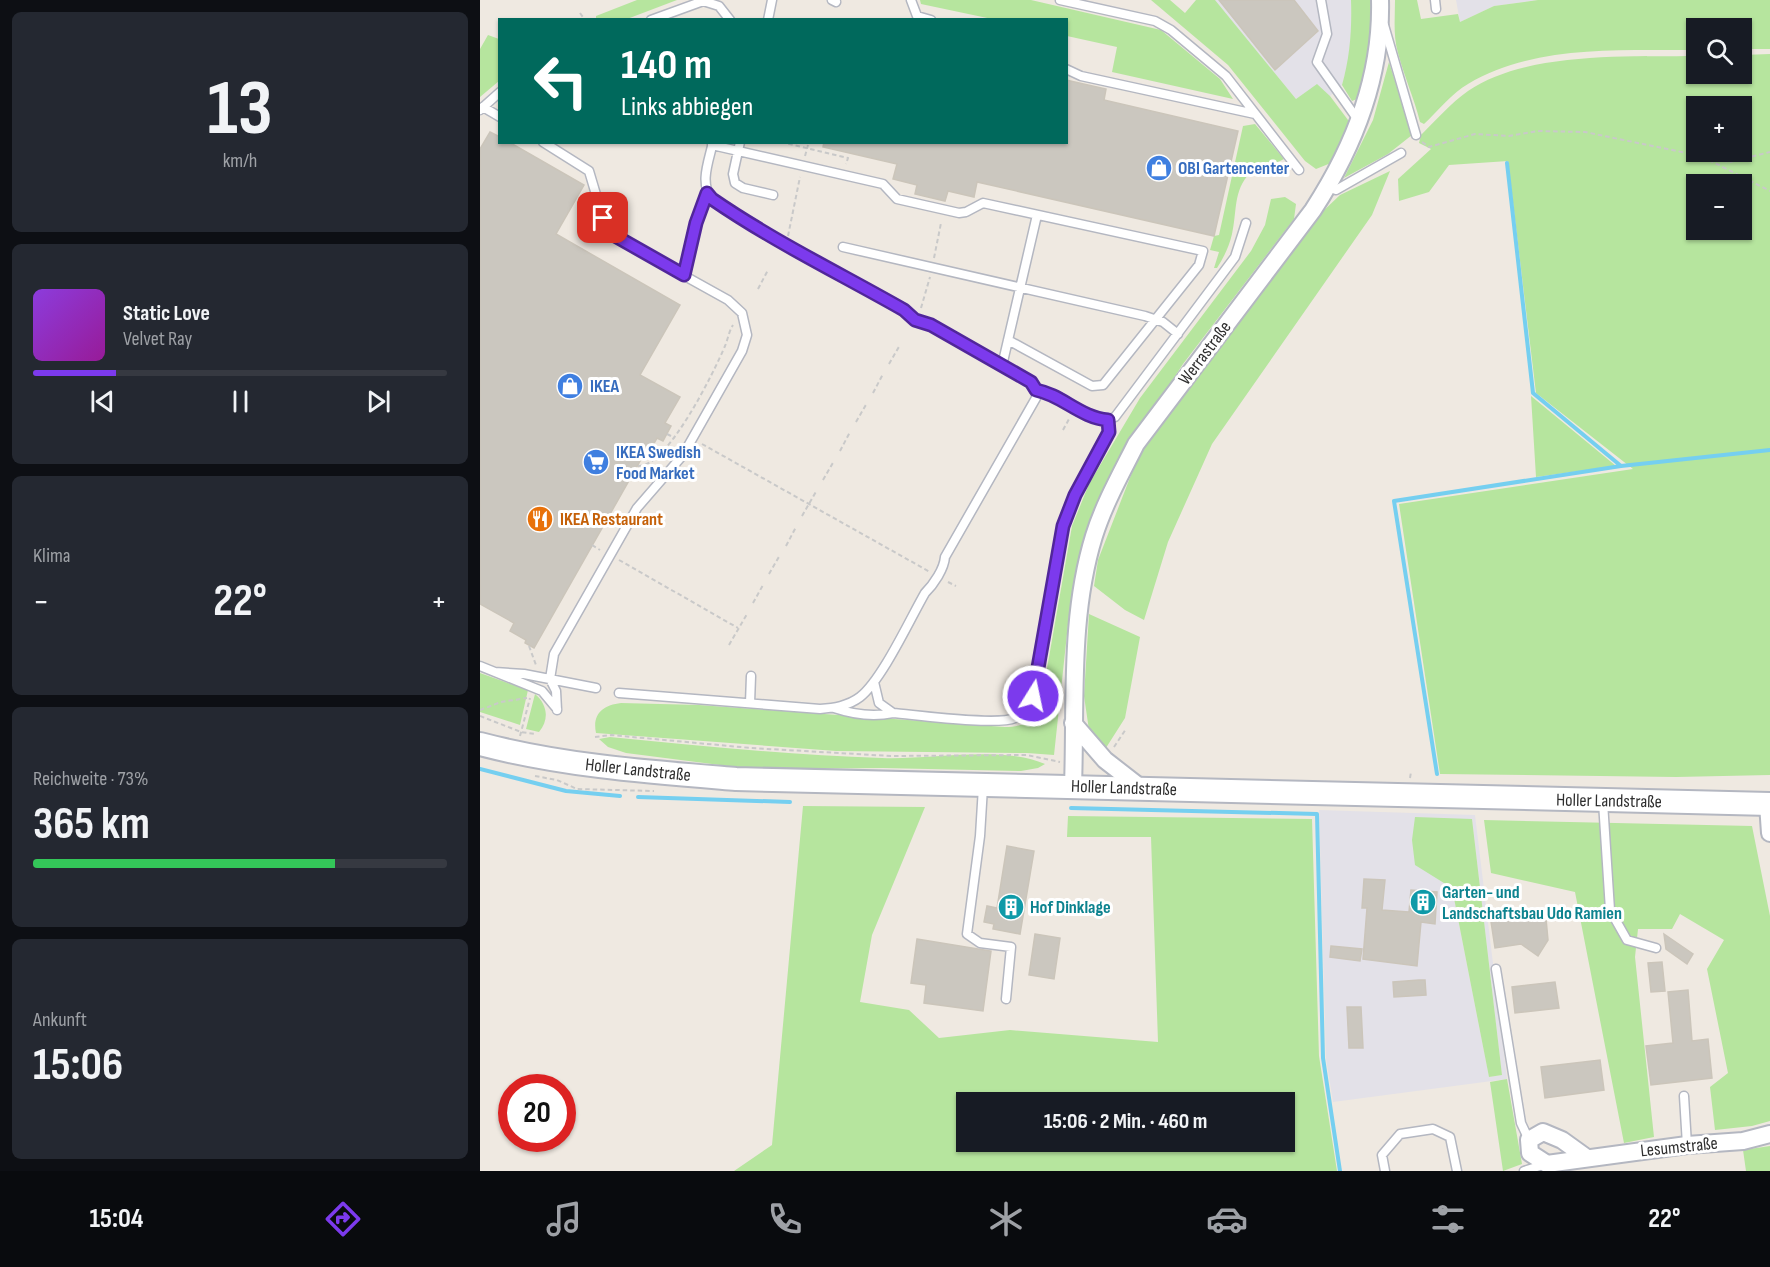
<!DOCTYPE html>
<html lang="de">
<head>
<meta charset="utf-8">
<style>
  body { margin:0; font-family:"Sofia Sans Condensed",sans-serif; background:#242831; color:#f1f3f6; height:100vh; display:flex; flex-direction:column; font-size:22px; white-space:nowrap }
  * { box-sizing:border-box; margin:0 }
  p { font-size:20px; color:#9ea1a6 }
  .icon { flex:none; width:33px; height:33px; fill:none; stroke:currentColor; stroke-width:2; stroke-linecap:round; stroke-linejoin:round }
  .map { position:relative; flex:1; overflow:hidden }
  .sheet { display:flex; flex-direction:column; gap:12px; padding:12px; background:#0d0f14; width:480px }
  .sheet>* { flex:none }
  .guide { position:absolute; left:18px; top:18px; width:570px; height:126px; border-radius:0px; box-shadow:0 2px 4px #0004; background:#00695c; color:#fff; overflow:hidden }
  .fabs { position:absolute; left:1206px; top:18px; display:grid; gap:12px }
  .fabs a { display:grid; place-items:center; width:66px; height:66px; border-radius:0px; background:#171b24; box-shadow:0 2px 4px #0004; font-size:30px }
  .speed { position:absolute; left:18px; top:1074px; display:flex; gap:12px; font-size:30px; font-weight:700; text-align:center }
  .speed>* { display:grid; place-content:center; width:78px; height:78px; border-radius:50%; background:#171b24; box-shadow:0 2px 4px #0004; line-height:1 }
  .speed .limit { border:9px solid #d22; background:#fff; color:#111 }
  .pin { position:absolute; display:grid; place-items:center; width:51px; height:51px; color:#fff; margin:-26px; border-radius:12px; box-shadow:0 3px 9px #0006 }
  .me { position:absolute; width:66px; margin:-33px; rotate:10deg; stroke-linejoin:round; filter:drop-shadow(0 0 4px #0008) }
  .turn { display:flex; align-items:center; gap:21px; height:126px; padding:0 24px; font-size:27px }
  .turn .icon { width:78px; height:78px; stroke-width:2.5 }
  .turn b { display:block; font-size:42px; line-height:51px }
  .big { font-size:45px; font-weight:700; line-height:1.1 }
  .sheet .widget { flex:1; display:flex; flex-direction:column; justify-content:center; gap:9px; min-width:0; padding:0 21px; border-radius:9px; background:#242831 }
  .sheet .dial { align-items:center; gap:0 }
  .dial b { font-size:78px; line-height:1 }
  .song { display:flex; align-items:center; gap:18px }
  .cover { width:72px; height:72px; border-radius:9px; background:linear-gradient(135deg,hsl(270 70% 55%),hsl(300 70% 35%)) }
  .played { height:6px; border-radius:3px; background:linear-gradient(90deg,#7c3aed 20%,#363941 20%) }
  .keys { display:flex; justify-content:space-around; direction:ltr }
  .heat { display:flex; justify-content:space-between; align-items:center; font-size:33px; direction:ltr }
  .charge { height:9px; border-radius:4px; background:linear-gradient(90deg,#34c759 73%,#363941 0) }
  .trip { position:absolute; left:476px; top:1092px; width:339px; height:60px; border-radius:0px; background:#171b24; box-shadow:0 2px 4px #0004; font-weight:700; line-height:60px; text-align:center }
  .tab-bar { display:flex; height:96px; justify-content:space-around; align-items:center; background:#090b0e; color:#9ea1a6 }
  .tab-bar .icon { width:42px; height:42px }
  .tab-bar .active { color:#7c3aed }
  .tab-bar b { font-size:27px; color:#f1f3f6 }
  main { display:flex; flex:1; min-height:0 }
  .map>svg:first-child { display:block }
  .industrial { fill:#e3e1e8; fill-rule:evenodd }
  .green { fill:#b6e59e; fill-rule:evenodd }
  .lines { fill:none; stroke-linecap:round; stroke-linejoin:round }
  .stream { stroke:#75cff0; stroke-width:4 }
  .building { fill:#cbc7bf; stroke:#cbc5ba; stroke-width:1.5 }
  .service-casing { stroke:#b4b7c1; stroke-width:11 }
  .minor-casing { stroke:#b4b7c1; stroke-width:20 }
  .secondary-casing { stroke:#b4b7c1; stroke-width:26 }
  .path { stroke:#c9c9c9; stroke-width:2; stroke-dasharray:4.5 3; stroke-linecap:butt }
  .service { stroke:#fff; stroke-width:8 }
  .minor { stroke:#fff; stroke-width:16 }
  .secondary { stroke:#fff; stroke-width:22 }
  .route-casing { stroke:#51269a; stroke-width:15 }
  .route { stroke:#7c3aed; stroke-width:10 }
  .labels { text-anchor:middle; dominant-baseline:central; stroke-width:6; stroke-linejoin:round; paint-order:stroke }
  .shop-label { font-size:18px; font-weight:bold; fill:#366cbe; stroke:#fff; text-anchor:start }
  .street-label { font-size:18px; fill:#2e2e2e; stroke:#fff }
  .food-label { font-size:18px; font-weight:bold; fill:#c56008; stroke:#fff; text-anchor:start }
  .culture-label { font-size:18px; font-weight:bold; fill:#0d838f; stroke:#fff; text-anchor:start }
</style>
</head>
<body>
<main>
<section class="sheet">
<div class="widget dial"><b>13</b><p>km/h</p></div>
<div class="widget">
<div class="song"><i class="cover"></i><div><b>Static Love</b><p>Velvet Ray</p></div></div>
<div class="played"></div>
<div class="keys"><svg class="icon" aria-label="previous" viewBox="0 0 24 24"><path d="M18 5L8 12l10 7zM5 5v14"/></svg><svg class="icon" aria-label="pause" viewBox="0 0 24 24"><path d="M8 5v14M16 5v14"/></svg><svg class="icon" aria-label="next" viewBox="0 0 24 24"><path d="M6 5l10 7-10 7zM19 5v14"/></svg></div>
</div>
<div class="widget"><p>Klima</p>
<div class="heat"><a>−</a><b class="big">22°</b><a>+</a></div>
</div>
<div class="widget"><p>Reichweite · 73%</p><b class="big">365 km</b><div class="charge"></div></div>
<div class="widget"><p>Ankunft</p><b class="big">15:06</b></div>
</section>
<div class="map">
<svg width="1290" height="1171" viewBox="0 0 1290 1171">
  <rect width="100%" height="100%" fill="#efe9e1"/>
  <path class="industrial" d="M735,0H871L872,25L868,63L862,85L850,96L837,85L816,99Z
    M976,0H1058L1014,6L980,22Z
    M839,810L995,815L1027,1079L853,1102L846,1058ZM992,819L1022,1075L1009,1077L972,888Z"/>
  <path class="green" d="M157,0H197L147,19H116V16Z
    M440,0H551L681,30L740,79L753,99L632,72L637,47L587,36L586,20L512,19L441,4Z
    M671,0H690L705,13L716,0H735L816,99L837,84L850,96L871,124L851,163L836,169L825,161L748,65Z
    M871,0H894L884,80L877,99L872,101L862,85C870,57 872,29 871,0Z
    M915,0H937L941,19L978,14L980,22L1014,6L1058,0H1290V49H1262V28H1216V50C1143,51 1054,44 988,84C972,93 958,111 944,124L940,122C934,98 924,76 918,53C913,36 915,17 915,0Z
    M8,35L19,39V81L0,97V49Z
    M1290,54V775L1196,777L960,774L919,504L1153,469L1056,393L1028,161L969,165L949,192L919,201L918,179L951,149L939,143L941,135C956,120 971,103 988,91C1047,51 1148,57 1216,56V74H1262V55ZM1216,106H1262V152H1216ZM1216,184H1262V230H1216Z
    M909,62L932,135L908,154L864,178L893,120Z
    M775,124L804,159C793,166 780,163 770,173C753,190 757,213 752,234C749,247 744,257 737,268H734L739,252L730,250L734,236L739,235L763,126Z
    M910,171L892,215L732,444L688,542L664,620L645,610L614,586L618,560L658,457L733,353L839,215L860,195Z
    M805,197L816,204L814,219L703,364L652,442L596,578L589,615L574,755L547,753L356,751L116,733C112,714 123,705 141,703L219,705L525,727C550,726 554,720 562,697L592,526L609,484L660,398L771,251L785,225L791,199Z
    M1051,396L1136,466L1056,477Z
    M609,614L660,637L645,718L624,751L609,730L604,696Z
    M0,673L48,690L40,725L0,712Z
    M55,694C67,704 70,719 59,732L46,729Z
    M130,737C220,746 311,755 402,758C450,760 522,745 565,764L558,768L541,771L403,768L271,769L146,753L128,747L119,739Z
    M323,806L445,807L392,935L380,1002L429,1010L459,1038L530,1030L678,1042L671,837H587L588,816L832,819L839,1056L857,1171H254L292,1145ZM804,1102V1142H486V1102Z
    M935,817L992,819L1022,1075L1009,1077L972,888L935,865L932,840Z
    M1004,820L1272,826L1290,916V1121L1272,1126L1235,1130L1230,1087L1248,1073L1227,969L1244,940L1200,914L1192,929H1158L1155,957L1174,1137L1144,1143L1095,892L1011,873Z
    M1027,1079L1042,1164L1023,1171L1010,1082Z
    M1290,1146V1171H1266L1263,1150Z"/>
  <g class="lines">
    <path class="stream" d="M1027,163L1053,393L1141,466L1290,450
      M0,769L86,791L140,796
      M957,774L914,501L1141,466
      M158,797L310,802
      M591,808L837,814L843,1058L860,1171"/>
  </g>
  <path class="building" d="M739,0H814L838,31L795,70Z
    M586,80L626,89L624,100L758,131L734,236L497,182L494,197L468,191L465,201L435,194L437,185L413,179L417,164L343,147L344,142H586Z
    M10,132L20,137V142H29L104,185L76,234L200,305L160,375L200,397L185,423L191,426L183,441L177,438L166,457L163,456L54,648L45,643L46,640L30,631L34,623L0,604V149Z
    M527,846L554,851L540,934L513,929L514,924L504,922L507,906L517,908Z
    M884,879L905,880L902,910L929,912L931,890L957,892L955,924L941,922L937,966L883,959L887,908H882Z
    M1065,908L1068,940L1058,956L1041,944L1015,948L1010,915Z
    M555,934L580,938L574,979L549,975Z
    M1184,934L1213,954L1207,964L1186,949Z
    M437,939L511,951L503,1011L444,1003L446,985L431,983Z
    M851,946L882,949L880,961L850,957Z
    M1182,962L1185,991L1171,992L1168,963Z
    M939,980H945L946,995L914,997L913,982Z
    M1075,982L1079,1008L1035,1013L1032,987Z
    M1208,990L1212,1041L1228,1039L1232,1078L1171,1085L1166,1046L1193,1043L1188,992Z
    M867,1007H881L883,1048H869Z
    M1120,1060L1124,1090L1065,1098L1061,1067Z"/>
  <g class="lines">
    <defs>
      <path id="service" d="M352,0L356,2
        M431,0L437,16L451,20
        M580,0L675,21L691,30L746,76L819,170
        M841,0L847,34L837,62L878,120
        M955,0L956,9
        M223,1L239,6L250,20
        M171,20L226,0
        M288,20L292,0
        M904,25L936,135
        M586,69L601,76L775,114
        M3,107L20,117
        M0,110L20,92
        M63,142L109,171L123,218L131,232L149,245L248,300L262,313L267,335L262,351L203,455L157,508L74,654L70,679L76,691L77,710
        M260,142L253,174L255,183L263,188L293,195
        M232,145L403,184L417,199L479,213L486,212L503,203L723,251L719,265L623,385L612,386L528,340
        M848,187L856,190L921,153
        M363,247L665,316L683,322L698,334
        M204,275L216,223L227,193
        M522,366L557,215
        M556,390C581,395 612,428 635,417L755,257L766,223
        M0,666L62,691L77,709
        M15,672L44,674L116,688
        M394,682L399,703L413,713
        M139,693L340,709C354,708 368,706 380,697C402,680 430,619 445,593C454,584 464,569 465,557L556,398V390L551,383L451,325L435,319L424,310L318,250L303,245L232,199C219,183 229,161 233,142
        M270,703L271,676
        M354,708C372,714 394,717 413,713C437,715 517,726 535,718C545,714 549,706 553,697L583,526L595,495L629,432L628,420
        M503,787L500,836L487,934L500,943L531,947L526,999
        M1123,802L1130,910L1147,940L1176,948
        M1016,969L1041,1123L1049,1140
        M1204,1096L1207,1145
        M905,1171L902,1155L920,1134L953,1129L970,1137L977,1171
        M1044,1171L1066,1164"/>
      <path id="minor" d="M593,723L625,760L661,788
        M593,786C596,703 589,617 614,536C624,504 641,474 656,444L833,210C874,147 902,77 900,0
        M1288,804L1290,833
        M1107,1158L1082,1140L1063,1132L1049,1140L1050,1153L1067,1164L1207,1145L1263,1141L1290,1134"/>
      <path id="secondary" d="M0,744C84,766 170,772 256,779L1290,804"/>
    </defs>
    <use href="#service" class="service-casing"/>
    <use href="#minor" class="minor-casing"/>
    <use href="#secondary" class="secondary-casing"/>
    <path class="path" d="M100,13L105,20
      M301,142L368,158L366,164
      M942,142L949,147L995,134L1029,136L1058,131L1105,132L1250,162L1290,152
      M325,156L328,145
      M1229,160L1290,191
      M308,236L320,177
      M454,258L461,223
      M278,289L288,270
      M441,308L450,277
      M409,364L420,345
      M393,393L403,374
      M376,422L387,403
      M583,430L589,419
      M187,434L195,438
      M222,444L450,572
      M360,451L370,432
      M158,466C187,468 234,372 245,346C248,339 249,331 253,325
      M343,480L354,461
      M322,516L337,490
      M112,545L120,550
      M306,546L316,527
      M139,560L258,628
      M289,574L300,555
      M468,582L476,586
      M273,603L283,585
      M249,645L267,614
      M49,646L56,665
      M0,710L21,702L47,698
      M0,716L41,732L55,734
      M40,736L50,698
      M115,737L131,735L271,748L411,756L547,755L580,762
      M634,747L646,729
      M55,776L77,780L97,789L174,791
      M930,778L931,772"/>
    <use href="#service" class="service"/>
    <use href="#minor" class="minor"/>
    <use href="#secondary" class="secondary"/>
  </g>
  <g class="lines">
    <defs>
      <path id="route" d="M123,218L131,232L137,237L204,275L216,223L227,193L232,199C293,241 359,273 424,310L435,320L451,325L551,382L556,390C582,395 601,418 628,420L629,432L595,495L583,526L553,696"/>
    </defs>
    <use href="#route" class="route-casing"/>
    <use href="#route" class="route"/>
  </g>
  <defs>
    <symbol id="shop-disc" viewBox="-11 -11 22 22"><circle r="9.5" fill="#3f7fe0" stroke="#fff"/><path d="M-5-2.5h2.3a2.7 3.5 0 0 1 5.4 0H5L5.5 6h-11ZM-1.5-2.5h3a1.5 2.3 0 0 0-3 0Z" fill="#fff"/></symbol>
    <symbol id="supermarket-disc" viewBox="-11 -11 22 22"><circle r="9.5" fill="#3f7fe0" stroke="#fff"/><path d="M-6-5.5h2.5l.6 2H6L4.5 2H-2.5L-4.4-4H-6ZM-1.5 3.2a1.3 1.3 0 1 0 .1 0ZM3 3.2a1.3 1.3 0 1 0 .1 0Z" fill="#fff"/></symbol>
    <symbol id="restaurant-disc" viewBox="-11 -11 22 22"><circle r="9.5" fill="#e8710a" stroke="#fff"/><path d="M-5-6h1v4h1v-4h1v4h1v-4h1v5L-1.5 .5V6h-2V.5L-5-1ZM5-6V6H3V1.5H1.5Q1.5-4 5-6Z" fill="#fff"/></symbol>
    <symbol id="building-disc" viewBox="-11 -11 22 22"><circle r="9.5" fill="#0f9aa8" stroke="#fff"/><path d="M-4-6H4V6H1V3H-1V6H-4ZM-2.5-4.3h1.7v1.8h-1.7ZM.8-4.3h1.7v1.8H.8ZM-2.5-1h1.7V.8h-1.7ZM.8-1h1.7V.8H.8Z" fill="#fff"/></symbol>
  </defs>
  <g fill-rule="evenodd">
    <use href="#shop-disc" x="664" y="153" width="30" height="30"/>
    <use href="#shop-disc" x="75" y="371" width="30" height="30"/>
    <use href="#supermarket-disc" x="101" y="447" width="30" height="30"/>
    <use href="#restaurant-disc" x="45" y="504" width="30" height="30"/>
    <use href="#building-disc" x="928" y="887" width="30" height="30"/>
    <use href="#building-disc" x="516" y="892" width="30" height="30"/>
  </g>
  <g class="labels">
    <g class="shop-label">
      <text x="698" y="168">OBI Gartencenter</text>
      <text x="110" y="386">IKEA</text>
      <text x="136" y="452">IKEA Swedish<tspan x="136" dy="21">Food Market</tspan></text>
    </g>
    <g class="street-label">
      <text transform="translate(725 353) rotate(-53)">Werrastraße</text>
      <text transform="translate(158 770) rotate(6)">Holler Landstraße</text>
      <text transform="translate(644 788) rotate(2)">Holler Landstraße</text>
      <text transform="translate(1129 801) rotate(1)">Holler Landstraße</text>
      <text transform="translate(1199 1147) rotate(-6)">Lesumstraße</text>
    </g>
    <g class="food-label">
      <text x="80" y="519">IKEA Restaurant</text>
    </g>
    <g class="culture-label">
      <text x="962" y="892">Garten- und<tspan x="962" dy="21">Landschaftsbau Udo Ramien</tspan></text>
      <text x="550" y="907">Hof Dinklage</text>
    </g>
  </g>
</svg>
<div class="fabs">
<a><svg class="icon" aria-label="search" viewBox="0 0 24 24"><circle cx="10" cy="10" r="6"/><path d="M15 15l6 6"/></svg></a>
<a>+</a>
<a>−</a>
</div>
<div class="speed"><div class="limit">20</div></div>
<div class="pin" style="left:123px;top:218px;background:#d93025"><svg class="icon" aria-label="arrive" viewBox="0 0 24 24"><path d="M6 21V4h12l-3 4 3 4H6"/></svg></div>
<svg class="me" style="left:553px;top:696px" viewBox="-20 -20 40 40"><circle r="17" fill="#7c3aed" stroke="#fff" stroke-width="3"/><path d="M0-11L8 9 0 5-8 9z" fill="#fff"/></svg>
<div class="trip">15:06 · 2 Min. · 460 m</div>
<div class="guide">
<div class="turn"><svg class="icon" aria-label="left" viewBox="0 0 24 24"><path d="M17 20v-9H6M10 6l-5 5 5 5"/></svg><div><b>140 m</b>Links abbiegen</div></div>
</div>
</div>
</main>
<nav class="tab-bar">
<b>15:04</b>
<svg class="icon active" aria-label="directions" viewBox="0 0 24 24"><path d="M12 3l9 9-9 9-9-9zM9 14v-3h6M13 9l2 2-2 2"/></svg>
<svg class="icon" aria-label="music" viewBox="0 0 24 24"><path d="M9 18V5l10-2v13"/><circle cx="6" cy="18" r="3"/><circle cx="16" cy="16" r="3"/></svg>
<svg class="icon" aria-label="phone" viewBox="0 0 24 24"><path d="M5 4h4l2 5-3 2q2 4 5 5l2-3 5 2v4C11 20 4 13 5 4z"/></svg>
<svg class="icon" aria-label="climate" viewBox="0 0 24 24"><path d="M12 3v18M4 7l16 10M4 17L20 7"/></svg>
<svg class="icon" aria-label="car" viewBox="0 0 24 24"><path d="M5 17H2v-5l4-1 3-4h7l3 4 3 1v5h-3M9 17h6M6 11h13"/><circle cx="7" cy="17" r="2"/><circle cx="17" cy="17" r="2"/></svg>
<svg class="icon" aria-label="filters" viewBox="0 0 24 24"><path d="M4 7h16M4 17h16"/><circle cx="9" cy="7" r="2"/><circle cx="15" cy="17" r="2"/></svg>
<b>22°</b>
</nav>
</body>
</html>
